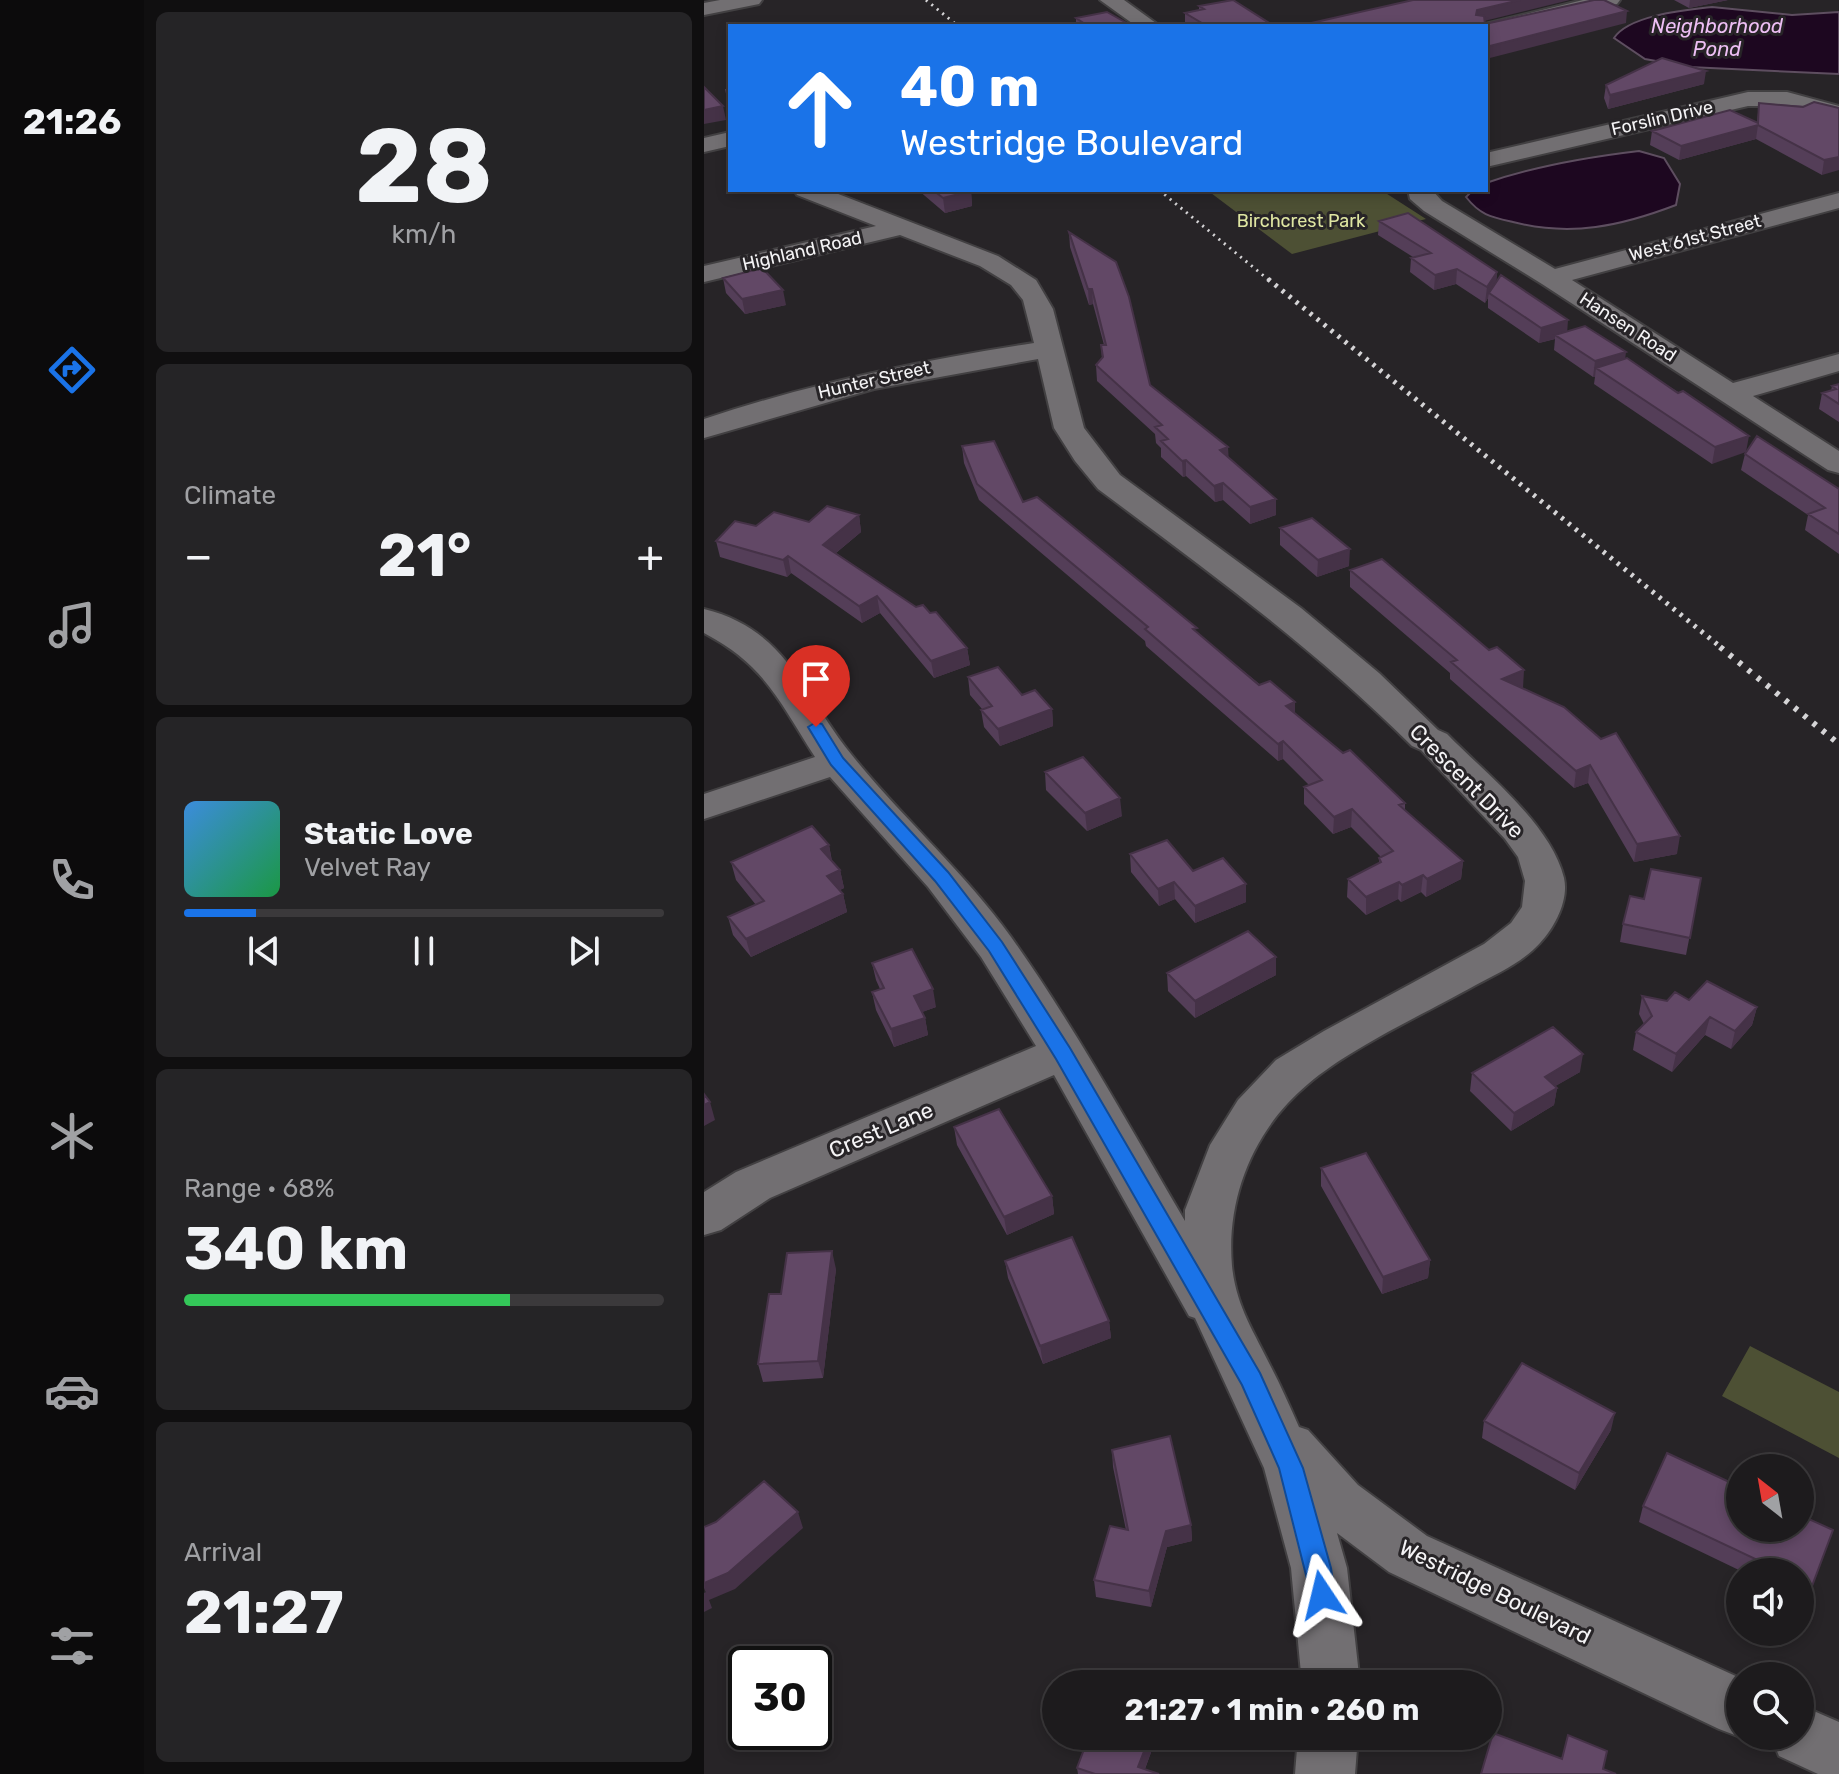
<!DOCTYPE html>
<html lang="en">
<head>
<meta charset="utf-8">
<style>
  body { margin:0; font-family:Rubik,sans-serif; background:#252426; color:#f1f3f6; height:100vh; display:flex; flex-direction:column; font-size:30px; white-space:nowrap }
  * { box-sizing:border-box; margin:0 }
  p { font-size:26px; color:#a0a1a4 }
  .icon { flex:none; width:44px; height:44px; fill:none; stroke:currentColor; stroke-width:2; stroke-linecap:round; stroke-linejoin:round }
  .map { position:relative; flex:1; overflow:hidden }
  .panel { display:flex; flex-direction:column; gap:12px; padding:12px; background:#100f10; width:560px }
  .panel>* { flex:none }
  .guide { position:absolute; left:24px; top:24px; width:760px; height:168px; border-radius:0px; box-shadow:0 4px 12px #0003,0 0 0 2px #3b393b; background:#1a73e8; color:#fff; overflow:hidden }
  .needle { width:52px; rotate:329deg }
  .buttons { position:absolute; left:1022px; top:1454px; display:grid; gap:16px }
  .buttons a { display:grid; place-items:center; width:88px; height:88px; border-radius:50%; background:#1d1b1d; box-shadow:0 4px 12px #0003,0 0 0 2px #3b393b; font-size:40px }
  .speed { position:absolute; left:24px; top:1646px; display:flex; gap:16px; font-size:40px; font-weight:700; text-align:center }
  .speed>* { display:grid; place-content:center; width:104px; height:104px; border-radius:50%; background:#1d1b1d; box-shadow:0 4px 12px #0003,0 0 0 2px #3b393b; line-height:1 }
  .speed .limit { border:4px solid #111; border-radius:12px; background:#fff; color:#111 }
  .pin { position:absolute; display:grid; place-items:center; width:68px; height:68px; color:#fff; margin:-82px -34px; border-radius:50% 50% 50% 0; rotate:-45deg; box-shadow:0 0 8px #0007 }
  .pin .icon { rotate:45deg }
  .me { position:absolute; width:88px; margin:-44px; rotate:350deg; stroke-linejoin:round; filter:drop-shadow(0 0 6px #0008) }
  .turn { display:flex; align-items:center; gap:28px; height:168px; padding:0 40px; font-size:36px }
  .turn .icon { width:104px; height:104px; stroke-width:2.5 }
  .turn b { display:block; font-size:56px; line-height:68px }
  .big { font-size:60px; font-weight:700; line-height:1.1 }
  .panel .tile { flex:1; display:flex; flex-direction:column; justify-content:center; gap:12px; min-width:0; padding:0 28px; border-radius:12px; background:#252426 }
  .panel .dial { align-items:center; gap:0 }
  .dial b { font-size:104px; line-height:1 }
  .song { display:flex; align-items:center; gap:24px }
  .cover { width:96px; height:96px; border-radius:12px; background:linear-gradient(135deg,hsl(210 70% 55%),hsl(140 70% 35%)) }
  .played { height:8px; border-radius:4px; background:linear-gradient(90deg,#1a73e8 15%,#3b393b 15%) }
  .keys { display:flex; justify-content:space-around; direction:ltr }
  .heat { display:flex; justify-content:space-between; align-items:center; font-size:44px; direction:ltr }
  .charge { height:12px; border-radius:6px; background:linear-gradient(90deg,#34c759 68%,#3b393b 0) }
  .trip { position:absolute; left:338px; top:1670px; width:460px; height:80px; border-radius:40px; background:#1d1b1d; box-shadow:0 4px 12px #0003,0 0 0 2px #3b393b; font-weight:700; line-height:80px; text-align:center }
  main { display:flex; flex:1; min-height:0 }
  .tab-bar { display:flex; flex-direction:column; width:144px; justify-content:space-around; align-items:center; background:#0c0b0c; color:#a0a1a4 }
  .tab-bar .icon { width:56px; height:56px }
  .tab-bar .active { color:#1a73e8 }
  .tab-bar b { font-size:36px; color:#f1f3f6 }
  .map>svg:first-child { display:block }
  .green { fill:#4d5034 }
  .water { fill:#1d0720; stroke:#5e4e60; stroke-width:2 }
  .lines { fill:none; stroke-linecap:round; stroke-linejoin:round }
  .minor-casing { stroke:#424042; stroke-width:4 }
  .minor { fill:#726f72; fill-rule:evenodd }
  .rail-far2 { stroke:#d5d4d6; stroke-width:3; stroke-dasharray:2 5; stroke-linecap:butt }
  .rail-far1 { stroke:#d5d4d6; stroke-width:5; stroke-dasharray:3 6; stroke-linecap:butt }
  .rail { stroke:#d5d4d6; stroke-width:6; stroke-dasharray:4 8; stroke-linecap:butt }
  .wall { fill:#543e58 }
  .shaded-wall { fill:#453247 }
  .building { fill:#624866; stroke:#453247; stroke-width:2 }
  .route { fill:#1a73e8; stroke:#114b97; stroke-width:2 }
  .labels { text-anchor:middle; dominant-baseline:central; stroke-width:6; stroke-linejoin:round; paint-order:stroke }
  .far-street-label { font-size:18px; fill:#f4f3f5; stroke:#272427 }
  .far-park-label { font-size:18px; fill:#dfe6a2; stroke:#272427 }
  .far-water-label { font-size:20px; font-style:italic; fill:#edbff4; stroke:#272427 }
  .street-label { font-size:22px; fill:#f4f3f5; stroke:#272427 }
</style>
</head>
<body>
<main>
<nav class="tab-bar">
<b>21:26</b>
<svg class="icon active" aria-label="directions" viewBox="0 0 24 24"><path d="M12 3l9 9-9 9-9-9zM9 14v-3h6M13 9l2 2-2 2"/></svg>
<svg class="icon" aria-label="music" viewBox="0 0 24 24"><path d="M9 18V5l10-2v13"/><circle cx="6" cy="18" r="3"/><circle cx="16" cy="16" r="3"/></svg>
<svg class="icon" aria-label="phone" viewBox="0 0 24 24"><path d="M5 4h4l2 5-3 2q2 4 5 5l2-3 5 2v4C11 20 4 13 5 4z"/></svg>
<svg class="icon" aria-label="climate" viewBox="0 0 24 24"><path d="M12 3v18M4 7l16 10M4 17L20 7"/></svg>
<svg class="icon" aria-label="car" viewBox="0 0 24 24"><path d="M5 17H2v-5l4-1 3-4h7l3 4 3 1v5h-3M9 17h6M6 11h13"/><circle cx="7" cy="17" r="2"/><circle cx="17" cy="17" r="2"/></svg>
<svg class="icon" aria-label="filters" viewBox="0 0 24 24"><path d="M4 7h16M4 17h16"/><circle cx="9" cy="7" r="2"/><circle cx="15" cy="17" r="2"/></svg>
</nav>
<section class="panel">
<div class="tile dial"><b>28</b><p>km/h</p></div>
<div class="tile"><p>Climate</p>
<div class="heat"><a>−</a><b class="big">21°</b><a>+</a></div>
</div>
<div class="tile">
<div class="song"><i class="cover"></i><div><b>Static Love</b><p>Velvet Ray</p></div></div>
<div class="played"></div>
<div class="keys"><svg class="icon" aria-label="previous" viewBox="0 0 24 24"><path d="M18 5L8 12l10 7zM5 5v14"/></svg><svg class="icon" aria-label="pause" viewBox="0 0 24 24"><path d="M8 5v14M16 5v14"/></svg><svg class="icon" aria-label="next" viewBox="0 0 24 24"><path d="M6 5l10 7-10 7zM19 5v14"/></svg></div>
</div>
<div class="tile"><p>Range · 68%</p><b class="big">340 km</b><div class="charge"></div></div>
<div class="tile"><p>Arrival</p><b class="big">21:27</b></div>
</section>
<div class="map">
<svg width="1135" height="1774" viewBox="0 0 1135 1774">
  <rect width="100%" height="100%" fill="#272427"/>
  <path class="green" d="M503,190H677L722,219L588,254Z
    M1046,1346L1135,1392V1458L1018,1396Z"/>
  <path class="water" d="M1008,7L1088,15L1135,12V74L985,67L941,59L910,38C925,15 982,10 1008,7Z
    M935,151L960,158L976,184L972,205C917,226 867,237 809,222C787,217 776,215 762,197L769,190H782V183C831,166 884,157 935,151Z"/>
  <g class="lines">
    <defs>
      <path id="minor" d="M16,0H58L55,4L0,15V3Z
        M396,0H420L456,26H432Z
        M879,0H916L913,4L782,34V26H773Z
        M1044,92H1083L1135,106V120L1082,106H1044L782,167V153Z
        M26,132V146L0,152V138Z
        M90,190H124L294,256L332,280L349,309L380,428L416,475L597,608L675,673L734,730L743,734C781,773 847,824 860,878C865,900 851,927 836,943C819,962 793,974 770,986C720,1014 646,1048 604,1084C550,1129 522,1197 528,1266C532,1306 550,1332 567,1367C577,1386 586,1407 595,1427L604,1430L654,1485L723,1536L1036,1678V1736H1039L1036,1737L1015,1729L685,1572L633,1533L643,1568L656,1684H598L587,1568L560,1468L491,1318L485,1316L350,1075L66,1198L17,1230L0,1235V1192L32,1172L332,1046L277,957L224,887L126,777L0,819V794L111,757C75,701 61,665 0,633V609C83,629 100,696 147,754C197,817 259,870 307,937C371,1027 425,1126 481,1221V1210L506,1145L534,1100L572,1060L620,1031L780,944L807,923L818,907L821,881L814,857L801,839L717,750L708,746C609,647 505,572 394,489L371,461L350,428L334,359L170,389L0,438V419C108,383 218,360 330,343L319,300L307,285L276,266L196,235L0,282V266L172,226L93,195Z
        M704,190H728L738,201L851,269L1135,193V208L868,280L1029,383L1135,354V371L1049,396L1135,451V473L1124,470L838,284L720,211L706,199Z
        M1096,1705L1135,1722V1774H1114L1075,1756L1067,1736H1096Z
        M594,1736H654L651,1774H591Z"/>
    </defs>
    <use href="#minor" class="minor-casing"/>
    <use href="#minor" class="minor"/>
    <path class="rail-far2" d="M222,0L254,26
      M455,190L566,281"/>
    <path class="rail-far1" d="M564,279L1019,649"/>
    <path class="rail" d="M1016,647L1135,744"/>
  </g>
  <path class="wall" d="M970,0H1024L985,8Z
    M495,6L570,26H481V13L495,10Z
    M372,18L428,26H372Z
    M1000,84L904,109L900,98L902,85Z
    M21,89H26V105L24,103Z
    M1055,103L1135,108L1118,175L1052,139L975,160L946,145L948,131L1053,122Z
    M214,190H265L267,191L268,206L241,213Z
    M675,221L793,272L792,282L863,331L921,359L1045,436L1008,464L890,384L891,377H889L850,350L851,339L835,343L784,308V298L781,303L752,284L730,290L706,272L707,258L709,257L674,235Z
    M365,232L446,385L524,447V457L572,499V515L546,524L519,500L511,502L482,476L479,477L457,457V448L452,443L451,434L393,381L392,365L398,359L397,345H400L389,304L385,305L366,247Z
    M19,278L82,305L41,314L22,293Z
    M1135,384V422L1115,409L1118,393L1127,391L1128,386Z
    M258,446L319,502L493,633L701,803V810L759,861L757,879L722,897L717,892L697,902L694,899L662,915L643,897L644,879L675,863V858L677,857L647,827L629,834L600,804V787L605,785L579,759L574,761L442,646L441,641L275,500L260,463Z
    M1041,454L1135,489V554L1101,530L1104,515L1037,470Z
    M155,515L157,532L132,553L212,607L226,613L263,648L266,665L230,678L176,613L158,623L87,573L83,577L16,557L12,541L105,522Z
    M576,528L645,566L613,577L576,545Z
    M646,570L819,688H817L973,854L930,862L884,783L870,788L746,679V673L646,587Z
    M264,677L318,695L348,709L349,726L296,746L280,727L277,710L278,709L266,695Z
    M341,772L418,816L383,831L342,790Z
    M125,845L128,861L136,870L140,888L136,890L139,894L143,912L47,957L29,935L24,917L52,905L32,880L27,862Z
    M426,854L489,871L542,902L491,923L471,899L455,906L427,872Z
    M997,878L982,955L916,942L919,924Z
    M168,963L232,1007L218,1012L221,1018L224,1035L190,1047L172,1010L168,992L176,989L172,980Z
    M463,973L572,975L491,1018L464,991Z
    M938,996L963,1001L985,1000L1053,1007L1048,1025L1027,1049L1001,1035L968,1072L929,1050L932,1032L940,1024L935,1014Z
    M876,1072L851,1086L853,1088L850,1105L807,1131L766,1091L768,1073Z
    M250,1127L348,1196L350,1214L303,1235L253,1145Z
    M617,1168L726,1260L724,1278L678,1294L617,1186Z
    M301,1261L405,1321L407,1338L339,1364L304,1278Z
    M132,1269L119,1378L59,1382L54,1364L77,1294Z
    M780,1421L907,1430L871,1490L778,1438Z
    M408,1450L487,1525L488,1541L463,1547L447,1607L392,1597L390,1580L422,1530L409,1467Z
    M963,1453L1036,1487V1528H1096V1515L1129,1530L1102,1602L1096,1599V1572H1039L935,1522L939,1506Z
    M453,1736L441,1769L455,1774H374L373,1768Z"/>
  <path class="shaded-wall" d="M816,0H866L772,23L771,26L773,10Z
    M986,0H1024L985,8Z
    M923,11L922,23L782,59V47Z
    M1002,71L1000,84L904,109L906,95Z
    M19,106L22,120L0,124V110Z
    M1054,125L1052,139L975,160L977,146Z
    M1135,157V170L1118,175L1120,160Z
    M267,191L268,206L241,213L239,198Z
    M753,269L752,284L730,290L731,275Z
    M793,272L792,287L785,293L784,298L781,303L783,287Z
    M384,289H388L389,304L385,305Z
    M79,290L82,305L41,314L38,299Z
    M864,320L863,335H851V339L835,343L837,328Z
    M922,352L920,368H892L891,377H889L891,361Z
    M1045,436L1042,452L1008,464L1011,447Z
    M524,447L525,463L516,450Z
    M482,460V476L479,477L478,461Z
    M519,483V500L511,502L510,486Z
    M572,499V515L546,524V507Z
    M155,515L157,532L122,561L119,545Z
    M646,549L645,566L613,577L614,560Z
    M84,556L87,573L83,577L79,560Z
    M173,596L176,613L158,623L155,606Z
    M263,648L266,665L230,678L227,661Z
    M820,670L819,688L796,697L798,679Z
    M591,702V719L582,706Z
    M348,709L349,726L296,746L294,729Z
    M579,741V759L574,761V744Z
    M886,765L884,783L870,788L872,771Z
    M416,798L418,816L383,831L381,813Z
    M648,809L647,827L629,834L630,817Z
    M976,836L973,854L930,862L933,844Z
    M125,845L128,863L117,849Z
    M759,861L757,879L722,897L723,879Z
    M136,870L140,888L127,894L123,876Z
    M719,875L717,892L697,902L698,885Z
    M470,882L471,899L455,906L454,889Z
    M695,882L694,899L662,915V897Z
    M542,884V902L491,923V906Z
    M139,894L143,912L47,957L42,939Z
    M572,957V975L491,1018V1001Z
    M229,989L232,1007L213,1014L210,996Z
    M1053,1007L1048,1025L1027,1049L1031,1031Z
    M1006,1017L1001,1035L968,1072L972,1054Z
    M221,1018L224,1035L190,1047L187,1029Z
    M879,1054L876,1072L838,1094L841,1077Z
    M853,1088L850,1105L807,1131L810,1113Z
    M6,1102L11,1120L0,1126V1105Z
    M348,1196L350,1214L303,1235L300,1217Z
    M128,1251L132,1269L119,1378L114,1361Z
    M726,1260L724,1278L678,1294L679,1277Z
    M405,1321L407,1338L339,1364L336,1346Z
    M911,1413L907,1430L871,1490L875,1473Z
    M94,1512L99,1528L31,1589L5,1600L0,1588V1583Z
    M487,1525L488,1541L463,1547L447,1607L445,1591L462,1531Z
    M2,1592L8,1608L0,1612V1593Z
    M446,1736H453L439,1774L434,1767Z"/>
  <path class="building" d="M529,0L570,26H503L481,13L500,9L495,6Z
    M709,0H816L773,10L772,15L780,16L781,24L890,0H900L923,11L782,47V26H594Z
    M403,12L428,26H384L372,18Z
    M958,58L1002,71L906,95L902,85Z
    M0,87L19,106L0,110Z
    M1110,102L1135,108V157L1120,160L1054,125L977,146L948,131L1026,110L1054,123L1055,103L1099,107Z
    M229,190H265L267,191L239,198Z
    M704,213L793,272L783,287L753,269L731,275L707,258L727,253L675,221Z
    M365,232L412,262L425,297L446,385L524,447L516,450L572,499L546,507L519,483L510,486L482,460L478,461L457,441L464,439L451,427L458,425L392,365L399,357L397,345H402L388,289H384Z
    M58,268L79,290L38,299L19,278Z
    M797,275L864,320L837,328L785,293Z
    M881,326L922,352L891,361L851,335Z
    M923,358L974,393L979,391L1045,436L1011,447L892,368Z
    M1135,384V404L1118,393L1132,389L1128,386Z
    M1053,436L1135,489V534L1104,514L1121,508L1041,454Z
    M290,441L319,502L333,497L493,628L489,629L555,685L566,681L591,702L582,706L639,753L646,750L701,803L695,805L759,861L723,879L719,875L698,885L695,882L662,897L644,879L677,862L675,858L689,851L648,809L630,817L600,787L618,780L579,741L574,744L441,629L444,627L273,484L258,446Z
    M123,506L155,515L119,545L212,607L219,605L226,613L232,612L263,648L227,661L173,596L155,606L84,556L79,560L12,541L31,521L52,526L70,512L105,522Z
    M608,518L646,549L614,560L576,528Z
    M678,559L785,650L793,647L820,670L798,679L860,707L897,739L912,733L976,836L933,844L886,765L872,771L747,662L753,660L646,570Z
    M294,667L318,695L331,690L348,709L294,729L277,710L288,706L264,677Z
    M379,757L416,798L381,813L341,772Z
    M108,826L125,845L117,849L136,870L123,876L139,894L42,939L24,917L60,901L27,862Z
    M463,840L489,871L519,858L542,884L491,906L470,882L454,889L426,854Z
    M947,869L997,878L986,938L919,924L926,896L940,899Z
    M544,931L572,957L491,1001L463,973Z
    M208,949L229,989L210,996L221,1018L187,1029L168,992L180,988L168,963Z
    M1003,981L1053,1007L1031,1031L1006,1017L972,1054L932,1032L948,1016L938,996L963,1001L971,992L985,1000Z
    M849,1027L879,1054L841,1077L853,1088L810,1113L768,1073Z
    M0,1094L6,1102L0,1105Z
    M295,1109L348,1196L300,1217L250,1127Z
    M662,1153L726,1260L679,1277L617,1168Z
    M368,1237L405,1321L336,1346L301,1261Z
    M128,1251L114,1361L54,1364L65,1294H77L83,1253Z
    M818,1363L911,1413L875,1473L780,1421Z
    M466,1436L487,1525L462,1531L445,1591L390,1580L406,1526L424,1530L408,1450Z
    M963,1453L1036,1487V1528H1096V1515L1129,1530L1108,1586L1096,1580V1572H1079L939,1506Z
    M60,1481L94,1512L24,1573L0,1583V1527L12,1522Z
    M789,1733L858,1759L864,1735L903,1751L899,1769L912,1774H777Z
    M385,1736H446L434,1767L455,1774H391L373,1768Z"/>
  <path class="route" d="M112,722L118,724L139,758L244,872L298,942L366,1048L556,1373L599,1468L627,1568L631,1595L627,1603L618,1607L609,1603L575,1468L538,1385L352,1059L285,951L231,881L127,765L104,727Z"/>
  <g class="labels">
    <g class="far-street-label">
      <text transform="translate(958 118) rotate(-13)">Forslin Drive</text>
      <text transform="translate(991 238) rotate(-15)">West 61st Street</text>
      <text transform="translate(98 251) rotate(-13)">Highland Road</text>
      <text transform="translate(924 327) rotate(33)">Hansen Road</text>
      <text transform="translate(170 380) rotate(-13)">Hunter Street</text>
    </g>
    <g class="far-park-label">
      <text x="597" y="221">Birchcrest Park</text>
    </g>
    <g class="far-water-label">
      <text x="1013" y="26">Neighborhood<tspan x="1013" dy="23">Pond</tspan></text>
    </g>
    <g class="street-label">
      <text transform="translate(763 781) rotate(45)">Crescent Drive</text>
      <text transform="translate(177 1130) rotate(-23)">Crest Lane</text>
      <text transform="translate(791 1592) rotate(26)">Westridge Boulevard</text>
    </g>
  </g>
</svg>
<div class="buttons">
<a><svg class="needle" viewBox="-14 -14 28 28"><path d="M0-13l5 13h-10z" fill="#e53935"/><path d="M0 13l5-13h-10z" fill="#a0a1a4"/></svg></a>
<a><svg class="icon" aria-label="sound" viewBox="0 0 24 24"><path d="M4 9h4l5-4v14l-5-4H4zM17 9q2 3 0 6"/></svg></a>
<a><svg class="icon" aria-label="search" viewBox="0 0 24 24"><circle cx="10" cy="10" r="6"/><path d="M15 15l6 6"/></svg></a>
</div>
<div class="speed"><div class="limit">30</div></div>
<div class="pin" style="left:112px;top:727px;background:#d93025"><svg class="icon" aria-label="arrive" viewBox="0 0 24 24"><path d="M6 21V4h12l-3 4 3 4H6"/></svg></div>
<svg class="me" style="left:618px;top:1595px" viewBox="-20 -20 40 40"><path d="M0-17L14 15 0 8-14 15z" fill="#1a73e8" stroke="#fff" stroke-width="4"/></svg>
<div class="trip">21:27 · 1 min · 260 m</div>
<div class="guide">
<div class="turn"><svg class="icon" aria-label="ahead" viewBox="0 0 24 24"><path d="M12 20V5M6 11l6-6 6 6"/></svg><div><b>40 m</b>Westridge Boulevard</div></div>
</div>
</div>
</main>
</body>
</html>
